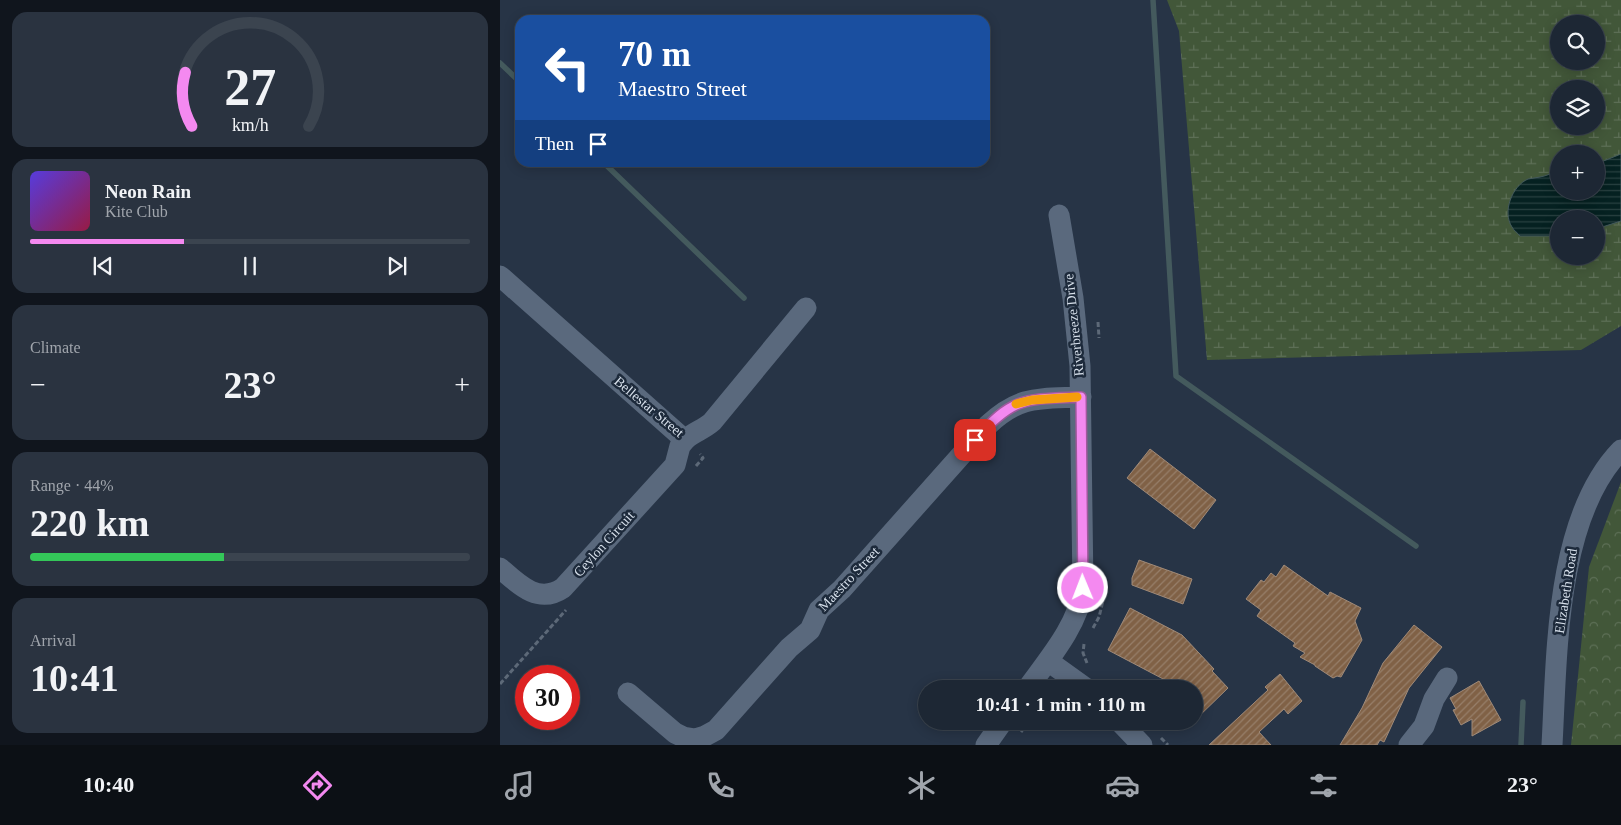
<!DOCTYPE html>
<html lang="en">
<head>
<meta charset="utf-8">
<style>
  body { margin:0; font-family:Georgia,serif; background:#2a3340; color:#f1f3f6; height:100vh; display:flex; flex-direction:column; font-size:19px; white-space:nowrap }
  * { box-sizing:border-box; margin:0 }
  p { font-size:16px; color:#a0a5ac }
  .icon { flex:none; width:28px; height:28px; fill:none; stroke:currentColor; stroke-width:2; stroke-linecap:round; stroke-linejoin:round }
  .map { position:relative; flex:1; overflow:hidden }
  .panel { display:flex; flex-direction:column; gap:12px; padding:12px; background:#10151d; width:500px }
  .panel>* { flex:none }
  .guide { position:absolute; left:15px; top:15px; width:475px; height:152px; border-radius:15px; box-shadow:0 2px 12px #0003,0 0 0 1px #3b444f; background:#1a4fa0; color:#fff; overflow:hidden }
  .controls { position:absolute; left:1050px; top:15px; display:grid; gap:10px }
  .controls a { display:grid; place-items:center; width:55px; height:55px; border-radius:50%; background:#1d2734; box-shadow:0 2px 12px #0003,0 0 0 1px #3b444f; font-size:25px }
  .speed { position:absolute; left:15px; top:665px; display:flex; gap:10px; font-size:25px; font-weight:700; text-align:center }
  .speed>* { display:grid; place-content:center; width:65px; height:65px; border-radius:50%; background:#1d2734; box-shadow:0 2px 12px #0003,0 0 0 1px #3b444f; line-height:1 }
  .speed .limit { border:8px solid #d22; background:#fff; color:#111 }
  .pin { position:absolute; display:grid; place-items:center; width:42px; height:42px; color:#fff; margin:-21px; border-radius:10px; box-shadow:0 2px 8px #0006 }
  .me { position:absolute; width:55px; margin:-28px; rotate:359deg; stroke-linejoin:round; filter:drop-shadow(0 0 4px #0008) }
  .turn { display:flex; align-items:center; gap:18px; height:105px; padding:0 20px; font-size:22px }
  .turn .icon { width:65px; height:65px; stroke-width:2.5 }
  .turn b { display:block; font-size:35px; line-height:42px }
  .then { display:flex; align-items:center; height:48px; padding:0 20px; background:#0003; gap:10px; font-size:19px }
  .big { font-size:38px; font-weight:700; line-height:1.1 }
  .panel .widget { flex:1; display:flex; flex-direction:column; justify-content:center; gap:8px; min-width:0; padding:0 18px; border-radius:15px; background:#2a3340 }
  .panel .dial { align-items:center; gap:0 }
  .dial svg { height:130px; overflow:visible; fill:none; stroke:#3b444f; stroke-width:7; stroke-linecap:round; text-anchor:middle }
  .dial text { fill:#f1f3f6; stroke:none }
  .song { display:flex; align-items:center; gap:15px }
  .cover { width:60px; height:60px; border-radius:8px; background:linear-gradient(135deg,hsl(250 70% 55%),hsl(340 70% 35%)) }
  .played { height:5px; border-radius:2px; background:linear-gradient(90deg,#f489f0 35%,#3b444f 35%) }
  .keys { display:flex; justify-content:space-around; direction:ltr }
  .heat { display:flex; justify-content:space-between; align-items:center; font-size:28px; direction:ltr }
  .charge { height:8px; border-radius:4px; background:linear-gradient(90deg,#34c759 44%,#3b444f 0) }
  .trip { position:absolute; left:418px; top:680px; width:285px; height:50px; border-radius:25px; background:#1d2734; box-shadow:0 2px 12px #0003,0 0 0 1px #3b444f; font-weight:700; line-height:50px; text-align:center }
  .tab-bar { display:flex; height:80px; justify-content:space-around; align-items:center; background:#0c1015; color:#a0a5ac }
  .tab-bar .icon { width:35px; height:35px }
  .tab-bar .current { color:#f489f0 }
  .tab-bar b { font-size:22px; color:#f1f3f6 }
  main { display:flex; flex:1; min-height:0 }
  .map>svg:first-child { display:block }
  .wetland { fill:url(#wetland-marsh); fill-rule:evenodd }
  .park { fill:url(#park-crowns) }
  .water { fill:url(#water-rules); stroke:#445a5d }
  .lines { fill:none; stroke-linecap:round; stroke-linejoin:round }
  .stream { stroke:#445a5d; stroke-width:5.5 }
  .building { fill:url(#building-hatch); stroke:#a08a78 }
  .path { stroke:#5d6978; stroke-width:3; stroke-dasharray:5 2.5; stroke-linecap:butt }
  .minor { stroke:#5a697d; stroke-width:21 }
  .route-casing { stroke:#9f599c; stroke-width:12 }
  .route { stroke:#f489f0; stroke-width:9 }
  .slow { stroke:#f59e0b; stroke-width:9 }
  .labels { text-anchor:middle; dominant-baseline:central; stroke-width:5; stroke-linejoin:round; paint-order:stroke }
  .street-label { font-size:14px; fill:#d6dfea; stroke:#1d2a3b }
</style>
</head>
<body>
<main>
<section class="panel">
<div class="widget dial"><svg viewBox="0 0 100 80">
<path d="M14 69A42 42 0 1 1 86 69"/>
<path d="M14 69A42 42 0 0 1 10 36" stroke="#f489f0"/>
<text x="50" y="56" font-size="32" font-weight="700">27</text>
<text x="50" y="72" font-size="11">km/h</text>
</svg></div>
<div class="widget">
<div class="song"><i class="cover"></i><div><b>Neon Rain</b><p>Kite Club</p></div></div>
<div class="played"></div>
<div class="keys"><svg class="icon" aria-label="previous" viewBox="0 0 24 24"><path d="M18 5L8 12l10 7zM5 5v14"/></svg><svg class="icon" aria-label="pause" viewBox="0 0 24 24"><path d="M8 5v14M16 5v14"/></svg><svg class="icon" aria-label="next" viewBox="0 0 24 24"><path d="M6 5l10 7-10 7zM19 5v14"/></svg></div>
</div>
<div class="widget"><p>Climate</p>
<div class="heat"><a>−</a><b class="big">23°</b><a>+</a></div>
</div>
<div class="widget"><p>Range · 44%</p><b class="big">220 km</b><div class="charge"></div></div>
<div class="widget"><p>Arrival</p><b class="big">10:41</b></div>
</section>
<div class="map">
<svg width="1121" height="745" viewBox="0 0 1121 745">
  <defs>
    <pattern id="wetland-marsh" width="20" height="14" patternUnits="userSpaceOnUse" patternTransform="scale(1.25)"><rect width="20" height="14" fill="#425739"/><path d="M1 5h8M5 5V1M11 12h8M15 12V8" fill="none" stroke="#5d6f56"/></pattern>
    <pattern id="park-crowns" width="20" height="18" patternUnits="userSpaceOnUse" patternTransform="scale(1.25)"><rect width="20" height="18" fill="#425739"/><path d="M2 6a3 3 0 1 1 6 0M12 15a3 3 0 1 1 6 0" fill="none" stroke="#5d6f56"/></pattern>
    <pattern id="water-rules" width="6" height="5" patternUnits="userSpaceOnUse" patternTransform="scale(1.25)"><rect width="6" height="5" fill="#052121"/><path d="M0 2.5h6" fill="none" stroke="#294141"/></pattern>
    <pattern id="building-hatch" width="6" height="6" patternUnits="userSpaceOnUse" patternTransform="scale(1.25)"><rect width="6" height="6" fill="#806146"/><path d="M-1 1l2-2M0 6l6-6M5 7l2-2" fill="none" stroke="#977f6a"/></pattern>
  </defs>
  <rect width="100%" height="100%" fill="#273446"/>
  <path class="wetland" d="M667,0H1121V326L1081,350L707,360L679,31ZM1059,24H1096V61H1059ZM1059,89H1096V126H1059ZM1059,154H1096V191H1059ZM1059,219H1096V256H1059Z"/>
  <path class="park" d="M1121,482V745H1071L1089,567Z"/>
  <path class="water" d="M1121,154V221L1096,229V219H1059V236H1020C1018,233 1014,231 1012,227C1002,212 1012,186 1028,179C1032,178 1036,178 1040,177C1046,176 1052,173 1059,171V191H1096V164Z"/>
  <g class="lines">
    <path class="stream" d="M653,0L676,376L916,546
      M0,63L20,82
      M103,162L244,298
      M1021,745L1023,702"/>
  </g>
  <path class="building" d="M650,449L716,500L694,529L627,478Z
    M639,560L692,579L683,604L632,585V578Z
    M784,565L828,596L830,592L861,608L855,621L862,640L841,677L837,676L833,678L815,666V665L800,657L805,653L793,646L795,643L757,616L761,610L746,599L761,580L764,582L771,573L776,577Z
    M630,608L682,635L714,669L712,671L728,688L694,721V689H658L667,681L608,650Z
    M914,625L942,647L909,688L884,742L880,740L877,745H840L862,708L883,663Z
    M780,674L802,701L788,714L784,709L759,732L771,745H709L768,690L765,687Z
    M979,681L1001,720L972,736V719L961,725L953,710L956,709L950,698Z"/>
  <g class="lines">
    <path class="path" d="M598,322L599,338
      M196,466L203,458L200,454
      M593,628L599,617L603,601
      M584,644L583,653L587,663
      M606,683L612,689
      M0,684L66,610
      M521,732L529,721
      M661,738L668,745"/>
    <path class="minor" d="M0,276L185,440C193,432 203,430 212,422L306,308
      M0,568C18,584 38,605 63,588L175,465L180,446L185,440
      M548,661L587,689
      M527,689C548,660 579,624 583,588L580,366L573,298L559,215
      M128,693L175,733L183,737L195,739L205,736L216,730L289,648L310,630L319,610L342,589L488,425C520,395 539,399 581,397
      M619,721L642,745
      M486,745L503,721
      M909,745L924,726L934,699L947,678
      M1052,745C1057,656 1055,518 1121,450"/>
  </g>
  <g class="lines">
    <defs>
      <path id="route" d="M475,440C513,396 526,399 581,397L583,588"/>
    </defs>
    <use href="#route" class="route-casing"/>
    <use href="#route" class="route"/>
    <path class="slow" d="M516,404L532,400L577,397"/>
  </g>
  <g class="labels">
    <g class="street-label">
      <text transform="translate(574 325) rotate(-96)">Riverbreeze Drive</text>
      <text transform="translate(149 407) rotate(40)">Bellestar Street</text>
      <text transform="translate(104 544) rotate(-48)">Ceylon Circuit</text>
      <text transform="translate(349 579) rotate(-47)">Maestro Street</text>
      <text transform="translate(1066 591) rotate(-81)">Elizabeth Road</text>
    </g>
  </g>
</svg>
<div class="controls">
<a><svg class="icon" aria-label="search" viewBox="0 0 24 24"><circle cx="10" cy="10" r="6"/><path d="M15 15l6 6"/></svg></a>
<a><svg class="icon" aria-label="layers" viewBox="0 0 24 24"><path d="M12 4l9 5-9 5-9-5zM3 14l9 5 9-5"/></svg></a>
<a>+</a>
<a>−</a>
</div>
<div class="speed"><div class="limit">30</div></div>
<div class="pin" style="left:475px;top:440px;background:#d93025"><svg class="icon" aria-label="arrive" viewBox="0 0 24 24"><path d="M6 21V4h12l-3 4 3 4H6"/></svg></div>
<svg class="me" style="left:583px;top:588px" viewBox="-20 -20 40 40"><circle r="17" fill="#f489f0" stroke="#fff" stroke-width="3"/><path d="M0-11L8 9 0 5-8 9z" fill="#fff"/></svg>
<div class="trip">10:41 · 1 min · 110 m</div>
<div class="guide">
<div class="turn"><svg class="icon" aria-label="left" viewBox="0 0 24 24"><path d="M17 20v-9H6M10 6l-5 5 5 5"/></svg><div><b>70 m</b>Maestro Street</div></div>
<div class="then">Then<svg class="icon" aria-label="arrive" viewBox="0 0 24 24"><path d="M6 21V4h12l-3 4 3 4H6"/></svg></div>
</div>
</div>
</main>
<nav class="tab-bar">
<b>10:40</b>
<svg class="icon current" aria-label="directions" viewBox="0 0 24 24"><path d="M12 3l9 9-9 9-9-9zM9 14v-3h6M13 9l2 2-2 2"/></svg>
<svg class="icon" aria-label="music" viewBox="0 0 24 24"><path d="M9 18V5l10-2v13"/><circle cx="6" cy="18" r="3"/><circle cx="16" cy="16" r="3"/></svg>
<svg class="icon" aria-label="phone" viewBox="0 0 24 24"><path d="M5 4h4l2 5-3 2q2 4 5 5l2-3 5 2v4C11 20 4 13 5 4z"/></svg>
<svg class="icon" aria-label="climate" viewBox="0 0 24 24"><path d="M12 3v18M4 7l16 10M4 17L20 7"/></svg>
<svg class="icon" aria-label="car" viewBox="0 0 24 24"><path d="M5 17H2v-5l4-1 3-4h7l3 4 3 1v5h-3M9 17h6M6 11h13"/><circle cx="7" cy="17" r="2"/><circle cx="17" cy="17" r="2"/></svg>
<svg class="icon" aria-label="filters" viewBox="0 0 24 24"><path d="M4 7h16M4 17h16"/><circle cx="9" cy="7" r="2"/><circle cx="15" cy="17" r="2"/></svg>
<b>23°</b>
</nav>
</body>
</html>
